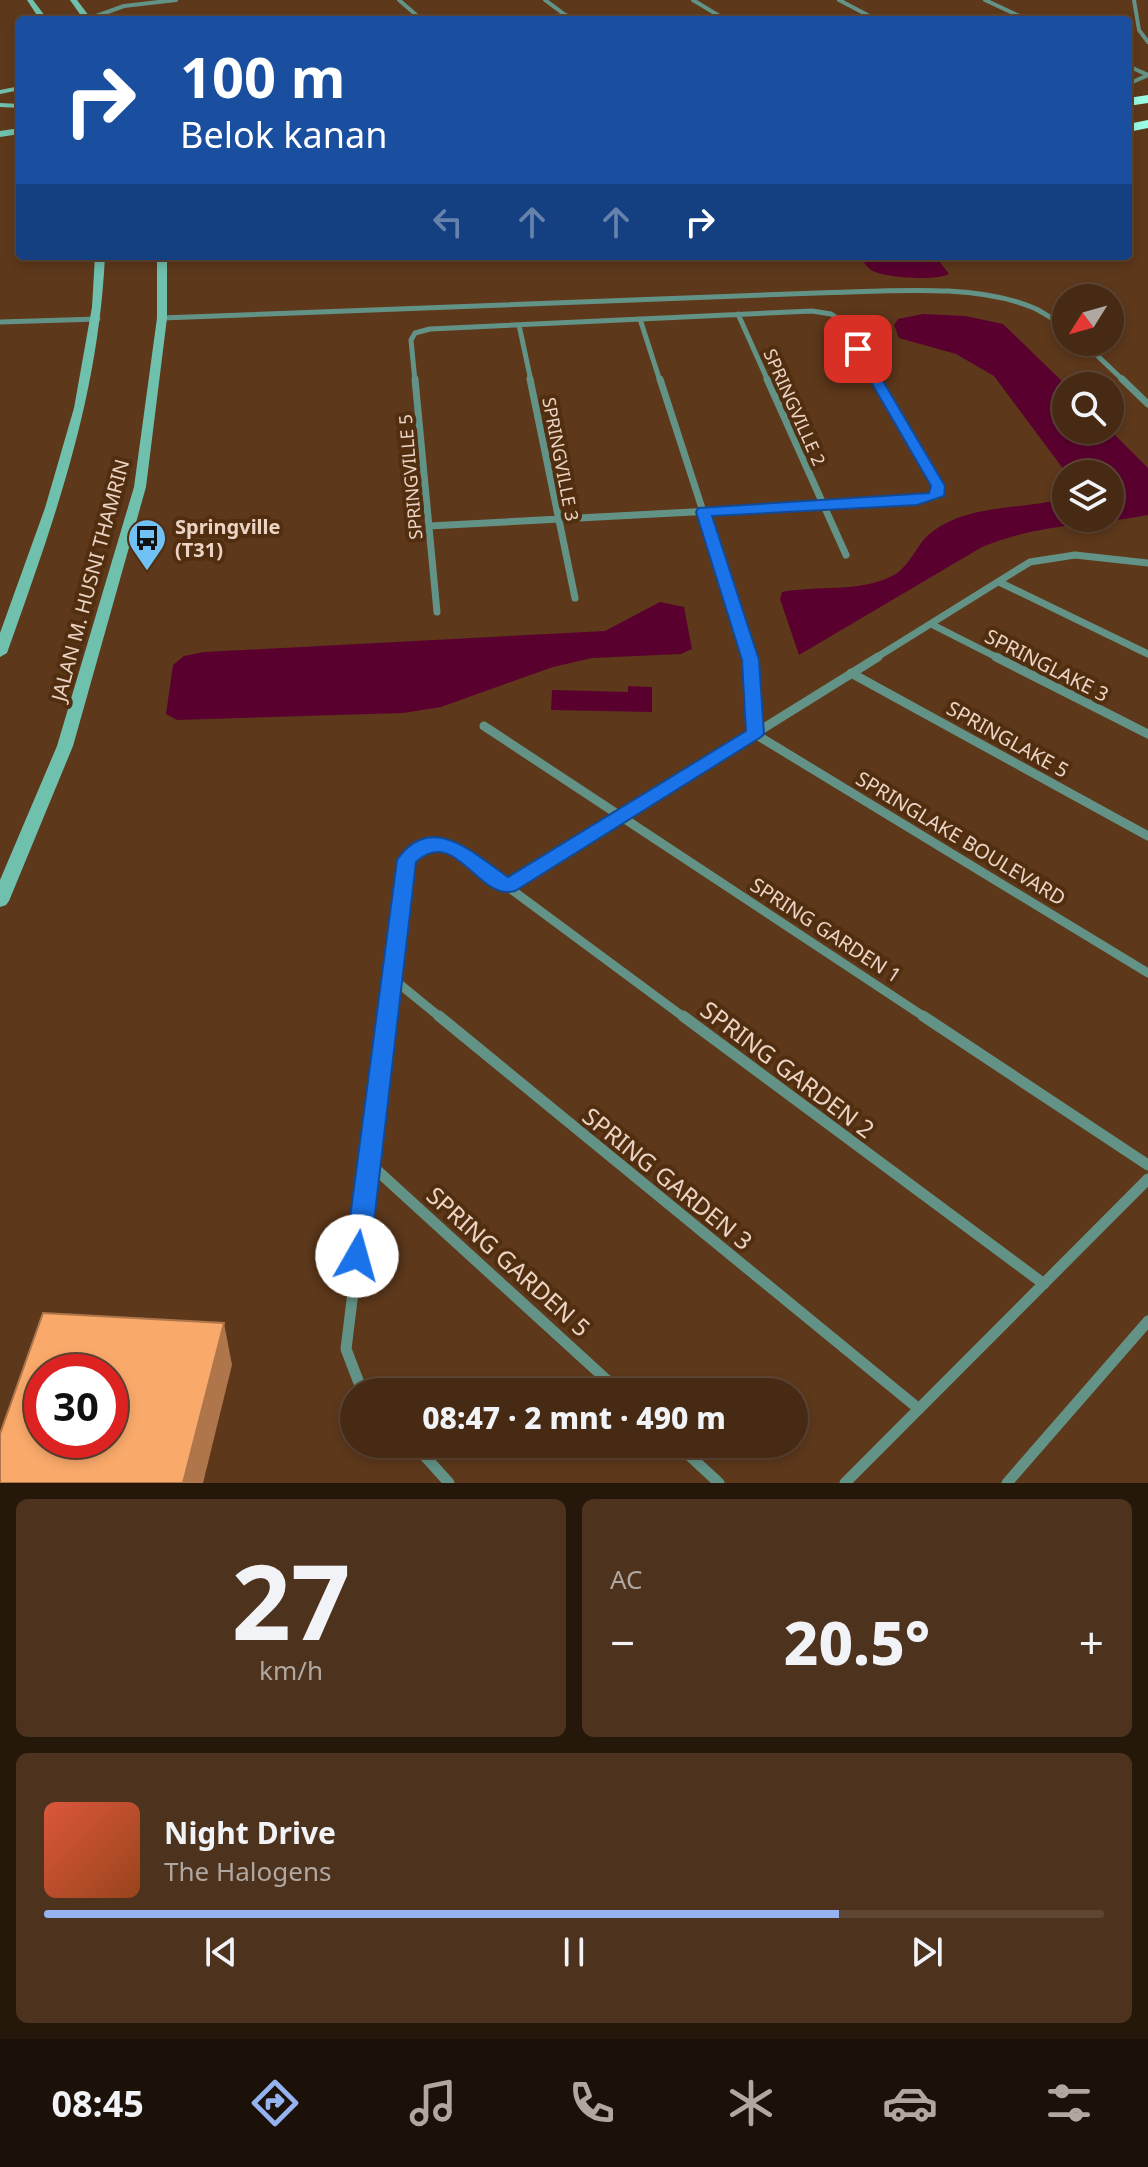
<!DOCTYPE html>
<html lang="id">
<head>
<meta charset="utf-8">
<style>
  body { margin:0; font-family:"Noto Sans",sans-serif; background:#4d321d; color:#f1f3f6; height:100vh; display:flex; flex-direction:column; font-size:30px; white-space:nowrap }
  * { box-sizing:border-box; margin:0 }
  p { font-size:26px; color:#b0a7a0 }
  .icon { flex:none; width:44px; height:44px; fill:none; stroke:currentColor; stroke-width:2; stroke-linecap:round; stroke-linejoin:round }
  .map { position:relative; height:1483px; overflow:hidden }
  .drawer { display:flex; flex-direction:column; gap:16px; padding:16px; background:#26170b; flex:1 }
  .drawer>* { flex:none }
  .hud { position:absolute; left:16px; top:16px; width:1116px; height:244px; border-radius:8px; box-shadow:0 4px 12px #0003,0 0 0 2px #5e4634; background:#1a4fa0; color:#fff; overflow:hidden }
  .needle { width:52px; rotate:233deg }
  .tools { position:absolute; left:1052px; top:284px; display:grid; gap:16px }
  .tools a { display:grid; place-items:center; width:72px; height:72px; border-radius:50%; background:#462a14; box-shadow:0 4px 12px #0003,0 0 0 2px #5e4634; font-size:40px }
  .speed { position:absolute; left:24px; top:1354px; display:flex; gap:16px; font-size:40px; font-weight:700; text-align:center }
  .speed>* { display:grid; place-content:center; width:104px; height:104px; border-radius:50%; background:#462a14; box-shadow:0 4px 12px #0003,0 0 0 2px #5e4634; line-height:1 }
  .speed .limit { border:12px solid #d22; background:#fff; color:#111 }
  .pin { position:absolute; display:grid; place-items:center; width:68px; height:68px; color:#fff; margin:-34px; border-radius:16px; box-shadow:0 4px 12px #0006 }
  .me { position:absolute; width:88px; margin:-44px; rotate:7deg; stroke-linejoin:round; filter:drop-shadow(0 0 6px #0008) }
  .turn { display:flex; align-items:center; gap:28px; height:168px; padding:0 32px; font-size:36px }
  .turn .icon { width:104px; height:104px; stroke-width:2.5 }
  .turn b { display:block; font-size:56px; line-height:68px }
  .lanes { display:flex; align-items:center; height:76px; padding:0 32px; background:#0003; justify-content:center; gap:40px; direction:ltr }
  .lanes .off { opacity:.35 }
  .big { font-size:60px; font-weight:800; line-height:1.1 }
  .drawer .card { flex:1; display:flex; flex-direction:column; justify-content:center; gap:12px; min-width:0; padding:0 28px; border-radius:12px; background:#4d321d }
  .drawer .dial { align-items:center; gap:0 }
  .dial b { font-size:104px; line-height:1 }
  .song { display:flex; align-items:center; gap:24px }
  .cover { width:96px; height:96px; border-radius:12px; background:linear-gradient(135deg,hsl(10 70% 55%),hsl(20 70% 35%)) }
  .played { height:8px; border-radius:4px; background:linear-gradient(90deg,#95b2f1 75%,#5e4634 75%) }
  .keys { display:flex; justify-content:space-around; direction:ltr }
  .heat { display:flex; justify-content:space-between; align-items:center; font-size:44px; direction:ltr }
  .drawer .tiles { flex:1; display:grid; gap:16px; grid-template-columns:1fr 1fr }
  .card:last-child { grid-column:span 2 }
  .trip { position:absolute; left:340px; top:1378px; width:468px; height:80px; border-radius:40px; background:#462a14; box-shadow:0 4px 12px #0003,0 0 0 2px #5e4634; font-weight:800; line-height:80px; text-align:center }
  .menu { display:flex; height:128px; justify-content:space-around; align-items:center; background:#1c1108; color:#b0a7a0 }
  .menu .icon { width:56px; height:56px }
  .menu .active { color:#95b2f1 }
  .menu b { font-size:36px; color:#f1f3f6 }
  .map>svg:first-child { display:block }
  .water { fill:#5a002f }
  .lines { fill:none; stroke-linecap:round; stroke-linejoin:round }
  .street-far4 { stroke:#639387; stroke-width:4 }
  .street-far3 { stroke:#639387; stroke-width:5 }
  .street-far2 { stroke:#639387; stroke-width:7 }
  .street-far1 { stroke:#639387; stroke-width:9 }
  .street { stroke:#639387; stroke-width:11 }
  .secondary { fill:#70c0ae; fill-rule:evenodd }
  .highway { fill:#9bfde6; fill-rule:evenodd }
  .shaded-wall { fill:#ae764a }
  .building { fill:#f9a96a; stroke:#ae764a; stroke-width:2; fill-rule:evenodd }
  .route { fill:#1a73e8; stroke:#114b97; stroke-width:2 }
  .labels { text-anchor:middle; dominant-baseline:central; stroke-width:8; stroke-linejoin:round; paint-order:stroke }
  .far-street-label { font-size:18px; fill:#ebd4c4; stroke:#522e10 }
  .poi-label { font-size:20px; font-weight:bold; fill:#ebd4c4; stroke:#522e10; text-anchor:start }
  .street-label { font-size:20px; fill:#ebd4c4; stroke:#522e10 }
  .near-street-label { font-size:24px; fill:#ebd4c4; stroke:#522e10 }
</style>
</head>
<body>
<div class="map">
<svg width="1148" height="1483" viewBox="0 0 1148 1483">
  <rect width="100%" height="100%" fill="#5d381b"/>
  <path class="water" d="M860,256H935L949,274C937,281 886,278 873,271C866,267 864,262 860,256Z
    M923,314L965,316L1003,324L1067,386L1066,430H1110L1148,468V515C1089,526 1040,523 982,547L799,655L780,599L782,592C817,585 858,593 892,576C911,567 916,543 933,531C967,506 1014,509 1053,501L1066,487V518H1110V474H1067L994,376L956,354L899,338L894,325L898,319Z
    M660,602L684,607L692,649L681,654L592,658L553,667L441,707L403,713L177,720L166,714L173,665L184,656L204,652L605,631Z
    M628,686L652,687V712L551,710L552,690L628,692Z"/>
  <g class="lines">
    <path class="street-far4" d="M399,0L422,20
      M545,0L572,20
      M693,0L726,20
      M839,0L877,20
      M985,0L1028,20
      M1134,0L1139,30L1148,42
      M88,19L124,6L176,0
      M519,20L566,15
      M1128,66L1148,75
      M1128,84L1148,75"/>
    <path class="street-far3" d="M738,314L768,381
      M162,318L817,293C882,292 973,282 1034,308C1045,313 1055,321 1066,327
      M640,319L660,381
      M0,322L98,319
      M519,325L531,381
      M1083,342L1124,381
      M415,381L411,340L415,333L430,329L812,311L831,314L842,321L877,381"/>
    <path class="street-far2" d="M415,379L437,612
      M530,379L575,598
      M660,379L751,659
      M767,379L846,555
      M1122,379L1148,404
      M429,526L917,500L936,496L938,486L876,379
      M999,582L1148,654
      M931,624L1000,659
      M874,659L1030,562L1075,555L1148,563"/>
    <path class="street-far1" d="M750,657L755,734L1148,973
      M996,657L1148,734
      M851,673L1148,836
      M484,726L926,1018
      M508,887L685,1018
      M392,978L441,1018
      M387,1018L407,860L423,845L446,844L508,887L878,657"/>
    <path class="street" d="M439,1016L919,1409
      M683,1016L1044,1284
      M923,1016L1148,1165
      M369,1163L620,1392
      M367,1392L359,1383L346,1349L387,1016
      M414,1444L449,1483
      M677,1444L719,1483
      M845,1483L1148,1179
      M1007,1483L1148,1321"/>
    <path class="secondary" d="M27,0H33L48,20H40Z
      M70,0H77L92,20H84Z
      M20,86V90L0,94V90Z
      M0,103L20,104V108L0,107Z
      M20,128V134L0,137V131Z
      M95,256H105C98,400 55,518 7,653L0,657V633L45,508L74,408L92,307Z
      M157,256H167V318L146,487L73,746L9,901L6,905L0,907V880L57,746L134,487L157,318Z"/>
    <path class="highway" d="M1148,95V103L1128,106V98Z
      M1148,120V128L1128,132V124Z"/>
  </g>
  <path class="shaded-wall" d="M224,1323L232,1365L203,1483H183Z"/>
  <path class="building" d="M43,1313L224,1323L183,1483H0V1434ZM42,1372H110V1440H42Z"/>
  <path class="route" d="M858,345L864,349L945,486L944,496L917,505L712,516L759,660L764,734L761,737L515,891C478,902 456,825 416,862L370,1256L366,1264L357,1267L348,1264L345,1256L397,860C431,810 474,854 508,877L746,731L742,660L696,512L698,508L929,493L931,486L852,349Z"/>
  <defs>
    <symbol id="bus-pin" viewBox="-11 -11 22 30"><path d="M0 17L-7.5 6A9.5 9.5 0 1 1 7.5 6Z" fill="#70c2f4" stroke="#522e10"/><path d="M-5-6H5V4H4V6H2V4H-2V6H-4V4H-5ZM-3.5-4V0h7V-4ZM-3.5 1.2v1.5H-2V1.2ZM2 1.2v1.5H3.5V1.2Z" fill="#111"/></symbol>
  </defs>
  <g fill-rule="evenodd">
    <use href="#bus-pin" x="125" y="516" width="44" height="60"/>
  </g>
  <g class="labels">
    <g class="far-street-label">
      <text transform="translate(795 407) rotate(66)">SPRINGVILLE 2</text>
      <text transform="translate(561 459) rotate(79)">SPRINGVILLE 3</text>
      <text transform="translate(410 477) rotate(-95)">SPRINGVILLE 5</text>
    </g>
    <g class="poi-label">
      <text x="175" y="526">Springville<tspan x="175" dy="23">(T31)</tspan></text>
    </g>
    <g class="street-label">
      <text transform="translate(90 580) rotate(-75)">JALAN M. HUSNI THAMRIN</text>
      <text transform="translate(1047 665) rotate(27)">SPRINGLAKE 3</text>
      <text transform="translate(1008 739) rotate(29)">SPRINGLAKE 5</text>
      <text transform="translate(961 838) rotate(31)">SPRINGLAKE BOULEVARD</text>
      <text transform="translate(826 930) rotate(33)">SPRING GARDEN 1</text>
    </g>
    <g class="near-street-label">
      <text transform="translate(788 1069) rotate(37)">SPRING GARDEN 2</text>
      <text transform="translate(668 1178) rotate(39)">SPRING GARDEN 3</text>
      <text transform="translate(509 1261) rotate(42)">SPRING GARDEN 5</text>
    </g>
  </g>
</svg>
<div class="tools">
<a><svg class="needle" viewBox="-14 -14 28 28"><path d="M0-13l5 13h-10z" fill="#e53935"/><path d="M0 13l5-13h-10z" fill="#b0a7a0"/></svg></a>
<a><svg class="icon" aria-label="search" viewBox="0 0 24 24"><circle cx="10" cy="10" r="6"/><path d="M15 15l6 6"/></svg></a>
<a><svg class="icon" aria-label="layers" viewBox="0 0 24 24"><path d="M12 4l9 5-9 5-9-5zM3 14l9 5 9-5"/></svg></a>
</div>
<div class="speed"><div class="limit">30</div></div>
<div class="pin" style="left:858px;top:349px;background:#d93025"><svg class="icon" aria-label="arrive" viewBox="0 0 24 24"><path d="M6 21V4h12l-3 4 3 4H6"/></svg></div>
<svg class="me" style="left:357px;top:1256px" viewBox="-20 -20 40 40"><circle r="19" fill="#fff"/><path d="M0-13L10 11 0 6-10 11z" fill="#1a73e8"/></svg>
<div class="trip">08:47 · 2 mnt · 490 m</div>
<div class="hud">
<div class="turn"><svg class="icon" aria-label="right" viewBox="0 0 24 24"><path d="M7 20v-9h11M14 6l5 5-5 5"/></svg><div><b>100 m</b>Belok kanan</div></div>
<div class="lanes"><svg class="icon off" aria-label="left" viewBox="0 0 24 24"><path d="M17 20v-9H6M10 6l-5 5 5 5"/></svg><svg class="icon off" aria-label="ahead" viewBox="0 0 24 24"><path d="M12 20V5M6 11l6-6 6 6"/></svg><svg class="icon off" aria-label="ahead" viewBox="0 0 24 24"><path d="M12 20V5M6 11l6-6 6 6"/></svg><svg class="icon" aria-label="right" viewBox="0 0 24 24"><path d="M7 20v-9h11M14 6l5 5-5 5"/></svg></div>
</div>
</div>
<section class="drawer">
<div class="tiles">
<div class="card dial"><b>27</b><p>km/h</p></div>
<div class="card"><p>AC</p>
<div class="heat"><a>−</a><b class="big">20.5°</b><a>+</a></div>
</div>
<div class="card">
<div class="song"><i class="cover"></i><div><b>Night Drive</b><p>The Halogens</p></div></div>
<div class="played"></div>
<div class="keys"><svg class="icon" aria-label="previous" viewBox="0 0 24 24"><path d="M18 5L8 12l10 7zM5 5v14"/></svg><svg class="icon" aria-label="pause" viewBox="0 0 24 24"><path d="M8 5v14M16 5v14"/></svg><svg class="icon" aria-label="next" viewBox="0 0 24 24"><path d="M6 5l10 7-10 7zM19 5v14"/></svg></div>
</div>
</div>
</section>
<nav class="menu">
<b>08:45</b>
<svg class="icon active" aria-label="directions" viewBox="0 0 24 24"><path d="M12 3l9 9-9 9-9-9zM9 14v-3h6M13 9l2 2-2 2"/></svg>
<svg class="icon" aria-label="music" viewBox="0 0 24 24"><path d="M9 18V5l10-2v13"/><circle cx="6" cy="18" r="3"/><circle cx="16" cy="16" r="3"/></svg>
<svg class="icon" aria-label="phone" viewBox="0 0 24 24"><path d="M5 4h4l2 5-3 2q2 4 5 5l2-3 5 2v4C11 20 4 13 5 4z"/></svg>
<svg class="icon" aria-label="climate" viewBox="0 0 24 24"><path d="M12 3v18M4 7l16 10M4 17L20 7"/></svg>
<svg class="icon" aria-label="car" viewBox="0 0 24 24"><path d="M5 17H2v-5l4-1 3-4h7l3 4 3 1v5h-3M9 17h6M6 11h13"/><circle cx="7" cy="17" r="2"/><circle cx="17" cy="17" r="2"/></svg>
<svg class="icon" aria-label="filters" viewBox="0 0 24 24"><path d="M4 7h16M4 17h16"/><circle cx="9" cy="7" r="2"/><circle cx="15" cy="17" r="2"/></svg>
</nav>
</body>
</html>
